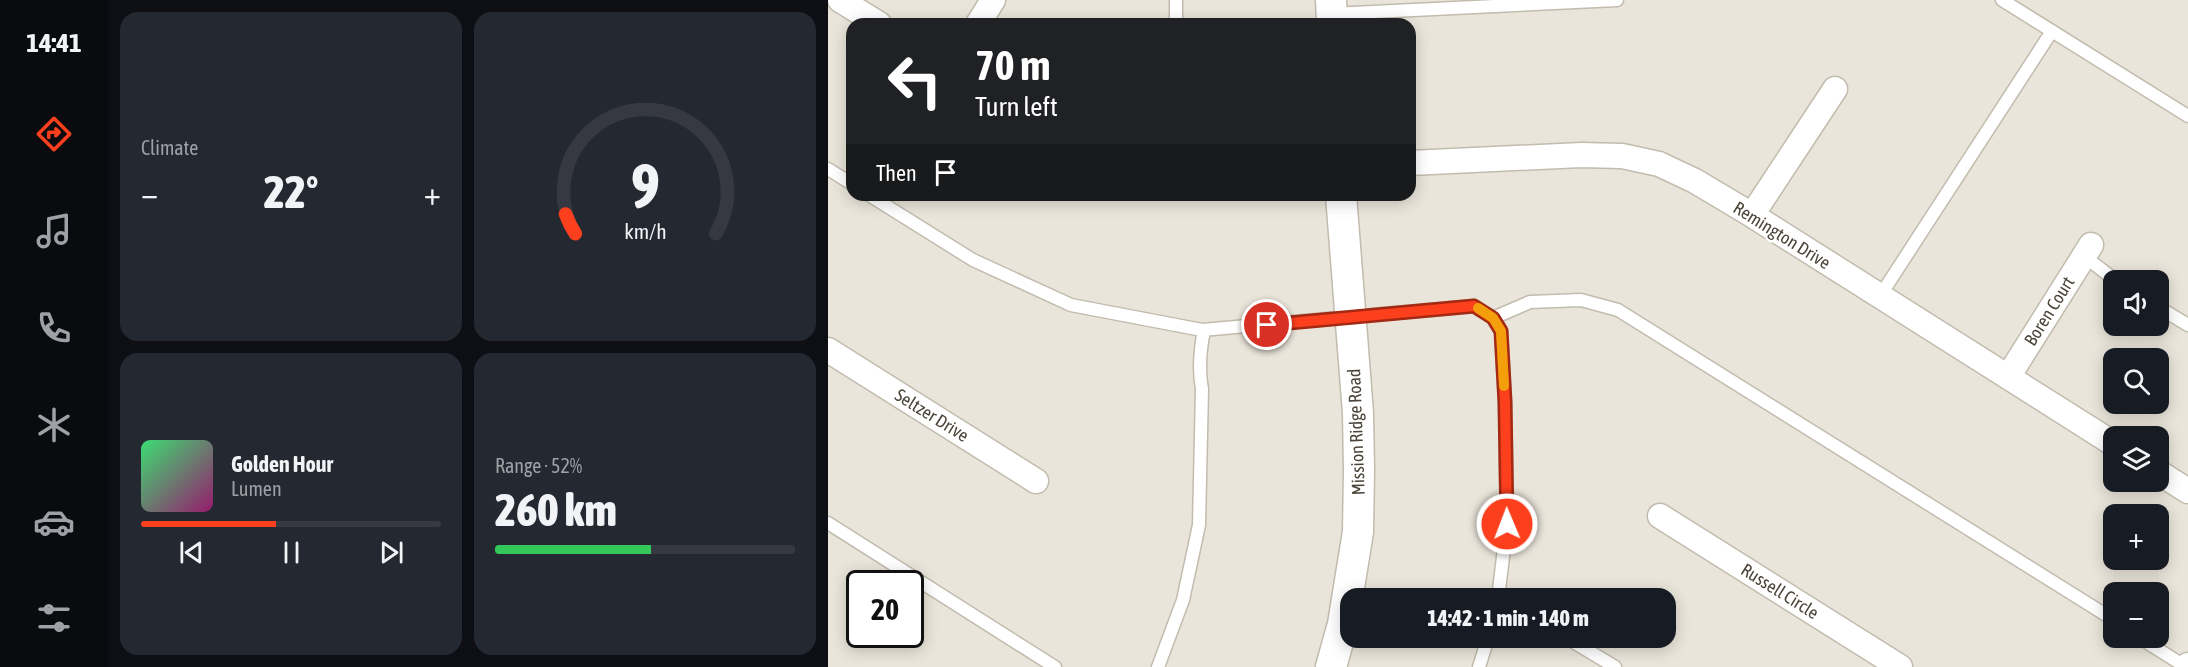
<!DOCTYPE html>
<html lang="en">
<head>
<meta charset="utf-8">
<style>
  body { margin:0; font-family:"Asap Condensed",sans-serif; background:#242831; color:#f1f3f6; height:100vh; display:flex; flex-direction:column; font-size:22px; white-space:nowrap }
  * { box-sizing:border-box; margin:0 }
  p { font-size:20px; color:#9ea1a6 }
  .icon { flex:none; width:33px; height:33px; fill:none; stroke:currentColor; stroke-width:2; stroke-linecap:round; stroke-linejoin:round }
  .map { position:relative; flex:1; overflow:hidden }
  .sheet { display:flex; flex-direction:column; gap:12px; padding:12px; background:#0d0f14; width:720px }
  .sheet>* { flex:none }
  .top-card { position:absolute; left:18px; top:18px; width:570px; height:183px; border-radius:18px; box-shadow:0 3px 15px #0003; background:#202124; color:#fff; overflow:hidden }
  .buttons { position:absolute; left:1275px; top:270px; display:grid; gap:12px }
  .buttons a { display:grid; place-items:center; width:66px; height:66px; border-radius:12px; background:#171b24; box-shadow:0 3px 15px #0003; font-size:30px }
  .speed { position:absolute; left:18px; top:570px; display:flex; gap:12px; font-size:30px; font-weight:700; text-align:center }
  .speed>* { display:grid; place-content:center; width:78px; height:78px; border-radius:50%; background:#171b24; box-shadow:0 3px 15px #0003; line-height:1 }
  .speed .limit { border:3px solid #111; border-radius:9px; background:#fff; color:#111 }
  .pin { position:absolute; display:grid; place-items:center; width:51px; height:51px; color:#fff; margin:-26px; border:3px solid #fff; border-radius:50%; box-shadow:0 2px 6px #0007 }
  .me { position:absolute; width:66px; margin:-33px; rotate:359deg; stroke-linejoin:round; filter:drop-shadow(0 0 4px #0008) }
  .turn { display:flex; align-items:center; gap:21px; height:126px; padding:0 30px; font-size:27px }
  .turn .icon { width:78px; height:78px; stroke-width:2.5 }
  .turn b { display:block; font-size:42px; line-height:51px }
  .then { display:flex; align-items:center; height:57px; padding:0 30px; background:#0003; gap:12px; font-size:22px }
  .big { font-size:45px; font-weight:800; line-height:1.1 }
  .sheet .widget { flex:1; display:flex; flex-direction:column; justify-content:center; gap:9px; min-width:0; padding:0 21px; border-radius:18px; background:#242831 }
  .sheet .dial { align-items:center; gap:0 }
  .dial svg { height:156px; overflow:visible; fill:none; stroke:#363941; stroke-width:7; stroke-linecap:round; text-anchor:middle }
  .dial text { fill:#f1f3f6; stroke:none }
  .song { display:flex; align-items:center; gap:18px }
  .cover { width:72px; height:72px; border-radius:9px; background:linear-gradient(135deg,hsl(140 70% 55%),hsl(320 70% 35%)) }
  .played { height:6px; border-radius:3px; background:linear-gradient(90deg,#fc3f1d 45%,#363941 45%) }
  .keys { display:flex; justify-content:space-around; direction:ltr }
  .heat { display:flex; justify-content:space-between; align-items:center; font-size:33px; direction:ltr }
  .charge { height:9px; border-radius:4px; background:linear-gradient(90deg,#34c759 52%,#363941 0) }
  .sheet .tiles { flex:1; display:grid; gap:12px; grid-template-columns:repeat(2,1fr) }
  .trip { position:absolute; left:512px; top:588px; width:336px; height:60px; border-radius:18px; background:#171b24; box-shadow:0 3px 15px #0003; font-weight:800; line-height:60px; text-align:center }
  main { display:flex; flex:1; min-height:0 }
  .dock { display:flex; flex-direction:column; width:108px; justify-content:space-around; align-items:center; background:#090b0e; color:#9ea1a6 }
  .dock .icon { width:42px; height:42px }
  .dock .current { color:#fc3f1d }
  .dock b { font-size:27px; color:#f1f3f6 }
  .map>svg:first-child { display:block }
  .residential { fill:#eae5da; fill-rule:evenodd }
  .lines { fill:none; stroke-linecap:round; stroke-linejoin:round }
  .service-casing { stroke:#c2bbae; stroke-width:15 }
  .minor-casing { stroke:#c2bbae; stroke-width:27 }
  .tertiary-casing { stroke:#c2bbae; stroke-width:33 }
  .service { stroke:#fff; stroke-width:12 }
  .minor { stroke:#fff; stroke-width:24 }
  .tertiary { stroke:#fff; stroke-width:30 }
  .route-casing { stroke:#a42913; stroke-width:15 }
  .route { stroke:#fc3f1d; stroke-width:10 }
  .slow { stroke:#f59e0b; stroke-width:10 }
  .labels { text-anchor:middle; dominant-baseline:central; stroke-width:5; stroke-linejoin:round; paint-order:stroke }
  .street-label { font-size:18px; fill:#4b4439; stroke:#fff }
</style>
</head>
<body>
<main>
<nav class="dock">
<b>14:41</b>
<svg class="icon current" aria-label="directions" viewBox="0 0 24 24"><path d="M12 3l9 9-9 9-9-9zM9 14v-3h6M13 9l2 2-2 2"/></svg>
<svg class="icon" aria-label="music" viewBox="0 0 24 24"><path d="M9 18V5l10-2v13"/><circle cx="6" cy="18" r="3"/><circle cx="16" cy="16" r="3"/></svg>
<svg class="icon" aria-label="phone" viewBox="0 0 24 24"><path d="M5 4h4l2 5-3 2q2 4 5 5l2-3 5 2v4C11 20 4 13 5 4z"/></svg>
<svg class="icon" aria-label="climate" viewBox="0 0 24 24"><path d="M12 3v18M4 7l16 10M4 17L20 7"/></svg>
<svg class="icon" aria-label="car" viewBox="0 0 24 24"><path d="M5 17H2v-5l4-1 3-4h7l3 4 3 1v5h-3M9 17h6M6 11h13"/><circle cx="7" cy="17" r="2"/><circle cx="17" cy="17" r="2"/></svg>
<svg class="icon" aria-label="filters" viewBox="0 0 24 24"><path d="M4 7h16M4 17h16"/><circle cx="9" cy="7" r="2"/><circle cx="15" cy="17" r="2"/></svg>
</nav>
<section class="sheet">
<div class="tiles">
<div class="widget"><p>Climate</p>
<div class="heat"><a>−</a><b class="big">22°</b><a>+</a></div>
</div>
<div class="widget dial"><svg viewBox="0 0 100 80">
<path d="M14 69A42 42 0 1 1 86 69"/>
<path d="M14 69A42 42 0 0 1 9 59" stroke="#fc3f1d"/>
<text x="50" y="56" font-size="32" font-weight="700">9</text>
<text x="50" y="72" font-size="11">km/h</text>
</svg></div>
<div class="widget">
<div class="song"><i class="cover"></i><div><b>Golden Hour</b><p>Lumen</p></div></div>
<div class="played"></div>
<div class="keys"><svg class="icon" aria-label="previous" viewBox="0 0 24 24"><path d="M18 5L8 12l10 7zM5 5v14"/></svg><svg class="icon" aria-label="pause" viewBox="0 0 24 24"><path d="M8 5v14M16 5v14"/></svg><svg class="icon" aria-label="next" viewBox="0 0 24 24"><path d="M6 5l10 7-10 7zM19 5v14"/></svg></div>
</div>
<div class="widget"><p>Range · 52%</p><b class="big">260 km</b><div class="charge"></div></div>
</div>
</section>
<div class="map">
<svg width="1360" height="667" viewBox="0 0 1360 667">
  <rect width="100%" height="100%" fill="#f6f3ec"/>
  <path class="residential" d="M0,0H1360V667H0ZM24,24H582V195H24ZM1286,280H1330V326H1286ZM1286,358H1330V404H1286ZM1286,436H1330V482H1286ZM1286,514H1330V560H1286ZM32,584H82V634H32ZM1286,592H1330V638H1286ZM522,598H837V638H522Z"/>
  <g class="lines">
    <defs>
      <path id="service" d="M348,0V24
        M1174,0L1360,116
        M504,14L789,0
        M0,169L24,184
        M41,195L145,260L243,305L374,330L646,306L665,318L673,331L677,402L679,524L670,598
        M1256,256L1287,280
        M1052,296L1224,31
        M1330,307L1360,325
        M665,318L702,302L753,300L790,310L1286,620
        M0,523L227,667
        M739,638L787,667
        M1312,638L1358,667
        M330,667L355,600L371,525L374,389C370,368 372,350 376,330
        M651,667L660,638"/>
      <path id="minor" d="M12,0L51,24
        M150,24L165,0
        M582,163L753,155L794,156L831,164L867,181L924,215L1286,444
        M924,215L1007,89
        M0,350L208,481
        M1180,377L1263,245
        M1330,472L1360,491
        M832,516L1072,667
        M1359,667L1360,665"/>
      <path id="tertiary" d="M503,0L504,24
        M503,667L515,624L530,532L531,470L530,413L513,195"/>
    </defs>
    <use href="#service" class="service-casing"/>
    <use href="#minor" class="minor-casing"/>
    <use href="#tertiary" class="tertiary-casing"/>
    <use href="#service" class="service"/>
    <use href="#minor" class="minor"/>
    <use href="#tertiary" class="tertiary"/>
  </g>
  <g class="lines">
    <defs>
      <path id="route" d="M439,325L646,306L665,318L673,331L677,402L679,524"/>
    </defs>
    <use href="#route" class="route-casing"/>
    <use href="#route" class="route"/>
    <path class="slow" d="M650,308L665,318L673,331L676,386"/>
  </g>
  <g class="labels">
    <g class="street-label">
      <text transform="translate(954 235) rotate(32)">Remington Drive</text>
      <text transform="translate(1221 311) rotate(-58)">Boren Court</text>
      <text transform="translate(104 415) rotate(32)">Seltzer Drive</text>
      <text transform="translate(528 432) rotate(-92)">Mission Ridge Road</text>
      <text transform="translate(952 591) rotate(32)">Russell Circle</text>
    </g>
  </g>
</svg>
<div class="buttons">
<a><svg class="icon" aria-label="sound" viewBox="0 0 24 24"><path d="M4 9h4l5-4v14l-5-4H4zM17 9q2 3 0 6"/></svg></a>
<a><svg class="icon" aria-label="search" viewBox="0 0 24 24"><circle cx="10" cy="10" r="6"/><path d="M15 15l6 6"/></svg></a>
<a><svg class="icon" aria-label="layers" viewBox="0 0 24 24"><path d="M12 4l9 5-9 5-9-5zM3 14l9 5 9-5"/></svg></a>
<a>+</a>
<a>−</a>
</div>
<div class="speed"><div class="limit">20</div></div>
<div class="pin" style="left:439px;top:325px;background:#d93025"><svg class="icon" aria-label="arrive" viewBox="0 0 24 24"><path d="M6 21V4h12l-3 4 3 4H6"/></svg></div>
<svg class="me" style="left:679px;top:524px" viewBox="-20 -20 40 40"><circle r="17" fill="#fc3f1d" stroke="#fff" stroke-width="3"/><path d="M0-11L8 9 0 5-8 9z" fill="#fff"/></svg>
<div class="trip">14:42 · 1 min · 140 m</div>
<div class="top-card">
<div class="turn"><svg class="icon" aria-label="left" viewBox="0 0 24 24"><path d="M17 20v-9H6M10 6l-5 5 5 5"/></svg><div><b>70 m</b>Turn left</div></div>
<div class="then">Then<svg class="icon" aria-label="arrive" viewBox="0 0 24 24"><path d="M6 21V4h12l-3 4 3 4H6"/></svg></div>
</div>
</div>
</main>
</body>
</html>
